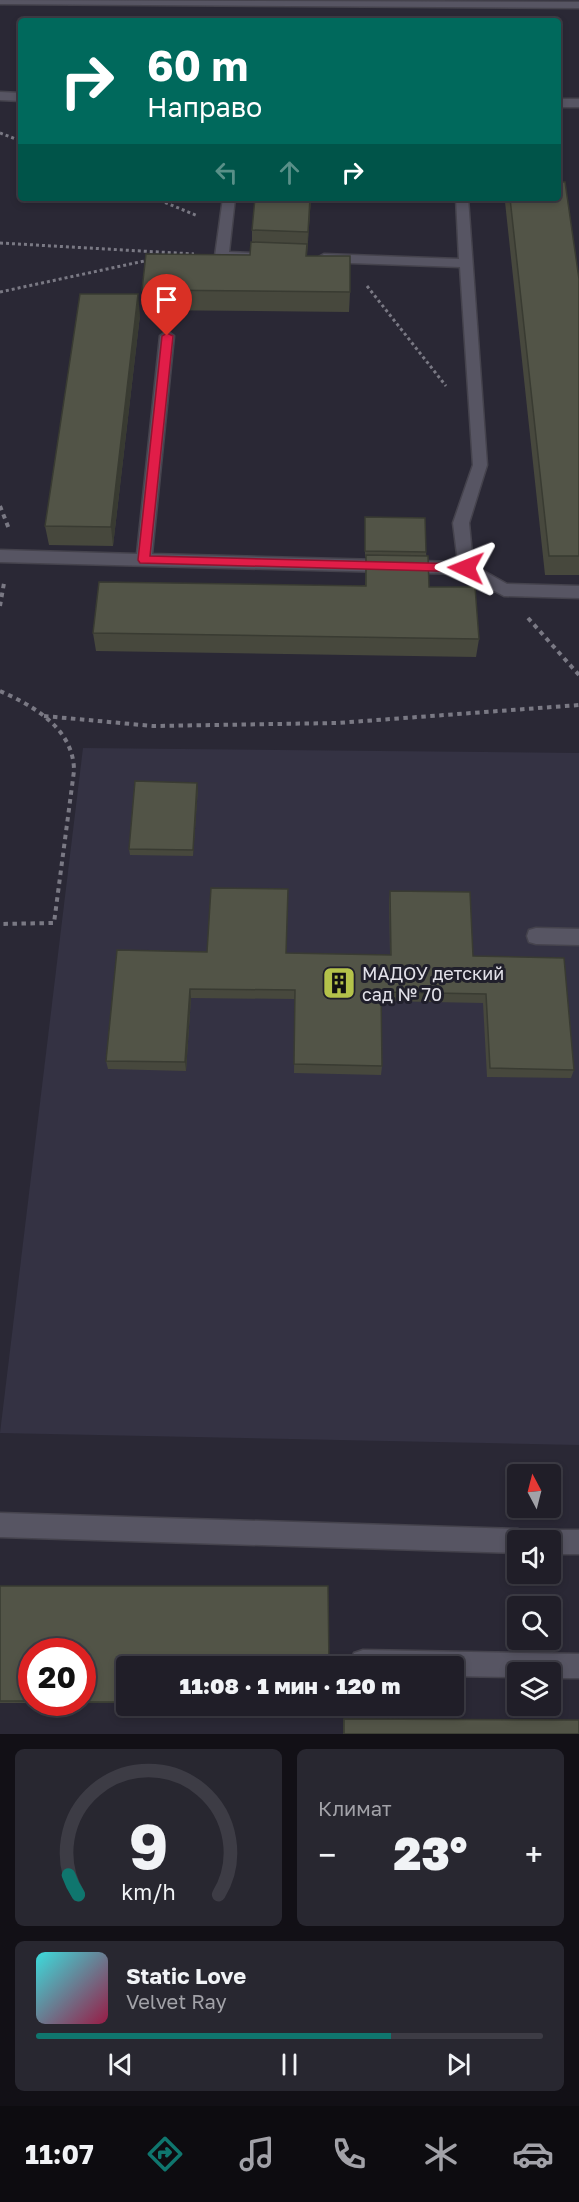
<!DOCTYPE html>
<html lang="ru">
<head>
<meta charset="utf-8">
<style>
  body { margin:0; font-family:"Golos Text",sans-serif; background:#282730; color:#f1f3f6; height:100vh; display:flex; flex-direction:column; font-size:22px; white-space:nowrap }
  * { box-sizing:border-box; margin:0 }
  p { font-size:20px; color:#a2a2a8 }
  .icon { flex:none; width:33px; height:33px; fill:none; stroke:currentColor; stroke-width:2; stroke-linecap:round; stroke-linejoin:round }
  .map { position:relative; height:1734px; overflow:hidden }
  .sheet { display:flex; flex-direction:column; gap:15px; padding:15px; background:#121016; flex:1 }
  .sheet>* { flex:none }
  .hud { position:absolute; left:18px; top:18px; width:543px; height:183px; border-radius:6px; box-shadow:0 3px 9px #0003,0 0 0 2px #3d3c45; background:#00695c; color:#fff; overflow:hidden }
  .needle { width:39px; rotate:353deg }
  .buttons { position:absolute; left:507px; top:1464px; display:grid; gap:12px }
  .buttons a { display:grid; place-items:center; width:54px; height:54px; border-radius:6px; background:#201e28; box-shadow:0 3px 9px #0003,0 0 0 2px #3d3c45; font-size:30px }
  .speed { position:absolute; left:18px; top:1638px; display:flex; gap:12px; font-size:30px; font-weight:700; text-align:center }
  .speed>* { display:grid; place-content:center; width:78px; height:78px; border-radius:50%; background:#201e28; box-shadow:0 3px 9px #0003,0 0 0 2px #3d3c45; line-height:1 }
  .speed .limit { border:9px solid #d22; background:#fff; color:#111 }
  .pin { position:absolute; display:grid; place-items:center; width:51px; height:51px; color:#fff; margin:-62px -26px; border-radius:50% 50% 50% 0; rotate:-45deg; box-shadow:0 0 6px #0007 }
  .pin .icon { rotate:45deg }
  .me { position:absolute; width:66px; margin:-33px; rotate:272deg; stroke-linejoin:round; filter:drop-shadow(0 0 4px #0008) }
  .turn { display:flex; align-items:center; gap:21px; height:126px; padding:0 30px; font-size:27px }
  .turn .icon { width:78px; height:78px; stroke-width:2.5 }
  .turn b { display:block; font-size:42px; line-height:51px }
  .lanes { display:flex; align-items:center; height:57px; padding:0 30px; background:#0003; justify-content:center; gap:30px; direction:ltr }
  .lanes .off { opacity:.35 }
  .big { font-size:45px; font-weight:800; line-height:1.1 }
  .sheet .tile { flex:1; display:flex; flex-direction:column; justify-content:center; gap:9px; min-width:0; padding:0 21px; border-radius:9px; background:#282730 }
  .sheet .dial { align-items:center; gap:0 }
  .dial svg { height:156px; overflow:visible; fill:none; stroke:#3d3c45; stroke-width:7; stroke-linecap:round; text-anchor:middle }
  .dial text { fill:#f1f3f6; stroke:none }
  .song { display:flex; align-items:center; gap:18px }
  .cover { width:72px; height:72px; border-radius:9px; background:linear-gradient(135deg,hsl(180 70% 55%),hsl(340 70% 35%)) }
  .played { height:6px; border-radius:3px; background:linear-gradient(90deg,#0f766e 70%,#3d3c45 70%) }
  .keys { display:flex; justify-content:space-around; direction:ltr }
  .heat { display:flex; justify-content:space-between; align-items:center; font-size:33px; direction:ltr }
  .sheet .tiles { flex:1; display:grid; gap:15px; grid-template-columns:1fr 1fr }
  .tile:last-child { grid-column:span 2 }
  .trip { position:absolute; left:116px; top:1656px; width:348px; height:60px; border-radius:6px; background:#201e28; box-shadow:0 3px 9px #0003,0 0 0 2px #3d3c45; font-weight:800; line-height:60px; text-align:center }
  .tabs { display:flex; height:96px; justify-content:space-around; align-items:center; background:#0d0c10; color:#a2a2a8 }
  .tabs .icon { width:42px; height:42px }
  .tabs .on { color:#0f766e }
  .tabs b { font-size:27px; color:#f1f3f6 }
  .map>svg:first-child { display:block }
  .built { fill:#343243 }
  .lines { fill:none; stroke-linecap:round; stroke-linejoin:round }
  .minor-casing { stroke:#45434d; stroke-width:3 }
  .path-far1 { stroke:#7a7984; stroke-width:3; stroke-dasharray:3 3; stroke-linecap:butt }
  .path { stroke:#7a7984; stroke-width:4; stroke-dasharray:4.5 4.5; stroke-linecap:butt }
  .minor { fill:#575563; fill-rule:evenodd }
  .wall { fill:#47483d; fill-rule:evenodd }
  .shaded-wall { fill:#393b32 }
  .building { fill:#525447; stroke:#393b32; stroke-width:1.5 }
  .route { fill:#e11d48; stroke:#92132f; stroke-width:1.5 }
  .labels { text-anchor:middle; dominant-baseline:central; stroke-width:6; stroke-linejoin:round; paint-order:stroke }
  .poi-label { font-size:18px; fill:#e2e1e9; stroke:#201f2b; text-anchor:start }
</style>
</head>
<body>
<div class="map">
<svg width="579" height="1734" viewBox="0 0 579 1734">
  <rect width="100%" height="100%" fill="#2a2835"/>
  <path class="built" d="M83,748L579,753V1445L0,1433Z"/>
  <g class="lines">
    <defs>
      <path id="minor" d="M0,0L579,2V8L0,4Z
        M0,92L21,93V101L0,100Z
        M558,99H579V107H558Z
        M223,198H235L229,252L251,253L253,256L251,259L222,260L215,256Z
        M456,198H468L487,465L469,523L473,565L507,584L579,586V598L504,596L463,574L0,562V550L137,554L160,336L167,331L174,336L152,554L458,562L453,523L473,465L460,267L324,262L317,258L324,254L459,259Z
        M536,928L579,929V945L536,944L529,942L527,936L529,930Z
        M0,1513L518,1529L526,1533L529,1540H518V1553L0,1537Z
        M550,1530H579V1554H550V1540H539L542,1534Z
        M363,1650L579,1654V1678H550V1672H518V1677L453,1676V1666H353L351,1662L354,1653Z"/>
    </defs>
    <use href="#minor" class="minor-casing"/>
    <path class="path-far1" d="M0,133L21,141
      M154,198L198,216
      M0,243L194,254
      M367,286L446,386
      M0,292L149,260"/>
    <path class="path" d="M0,506L9,529
      M0,606L4,583
      M528,618L579,675
      M0,691C34,706 74,729 74,771L54,923L0,924
      M44,716L153,726L337,723L579,705"/>
    <use href="#minor" class="minor"/>
  </g>
  <path class="wall" d="M255,198H311L307,256L350,292L349,312L144,310L142,290L250,255L252,242V230Z
    M506,198H558L579,279V575H545L505,202Z
    M140,315L113,546L49,545L45,526Z
    M365,523L426,552L429,587L479,639L476,657L96,651L93,633L365,585L366,557H365Z
    M198,788L193,856L130,855L129,849Z
    M390,891L473,956L574,1070L571,1078L487,1077L483,1003L381,1001L382,1066L381,1075L294,1073L295,999L191,998L186,1071L108,1069L106,1061L117,950L390,955L389,901Z
    M0,1586L126,1666V1703H0ZM32,1652H82V1702H32Z
    M344,1719L579,1734H343V1720Z"/>
  <path class="shaded-wall" d="M310,198H311L307,252L308,232Z
    M138,294L140,315L113,546L111,527Z
    M197,783L198,788L193,856V850Z
    M190,989L191,998L186,1071L185,1062Z"/>
  <path class="building" d="M558,182H565L579,279V556H549L510,198H558Z
    M255,198H310L308,232L252,230Z
    M251,242L307,244L306,256H350V292L142,290L146,254L250,255Z
    M80,294H138L111,527L45,526Z
    M365,517L425,518L426,552L365,551Z
    M366,555L428,556L429,587H475L479,639L93,633L99,582L366,586Z
    M135,781L197,783L193,850L129,849Z
    M211,888L288,889L286,953L391,955L390,891L470,892L473,956L564,958L574,1070L490,1068L486,994L381,992L382,1066L294,1064L295,990L190,989L185,1062L106,1061L117,950L207,952Z
    M0,1586H328L329,1666H126V1702H82V1652H32V1701H0Z
    M344,1719L579,1720V1734H344Z"/>
  <path class="route" d="M167,333L173,336L150,556L466,564L470,565V572L140,563L138,560L162,336Z"/>
  <defs>
    <symbol id="building-square" viewBox="-11 -11 22 22"><rect x="-9" y="-9" width="18" height="18" rx="4" fill="#b4c24a" stroke="#201f2b"/><path d="M-4-6H4V6H1V3H-1V6H-4ZM-2.5-4.3h1.7v1.8h-1.7ZM.8-4.3h1.7v1.8H.8ZM-2.5-1h1.7V.8h-1.7ZM.8-1h1.7V.8H.8Z" fill="#111"/></symbol>
  </defs>
  <g fill-rule="evenodd">
    <use href="#building-square" x="320" y="964" width="38" height="38"/>
  </g>
  <g class="labels">
    <g class="poi-label">
      <text x="362" y="973">МАДОУ детский<tspan x="362" dy="21">сад № 70</tspan></text>
    </g>
  </g>
</svg>
<div class="buttons">
<a><svg class="needle" viewBox="-14 -14 28 28"><path d="M0-13l5 13h-10z" fill="#e53935"/><path d="M0 13l5-13h-10z" fill="#a2a2a8"/></svg></a>
<a><svg class="icon" aria-label="sound" viewBox="0 0 24 24"><path d="M4 9h4l5-4v14l-5-4H4zM17 9q2 3 0 6"/></svg></a>
<a><svg class="icon" aria-label="search" viewBox="0 0 24 24"><circle cx="10" cy="10" r="6"/><path d="M15 15l6 6"/></svg></a>
<a><svg class="icon" aria-label="layers" viewBox="0 0 24 24"><path d="M12 4l9 5-9 5-9-5zM3 14l9 5 9-5"/></svg></a>
</div>
<div class="speed"><div class="limit">20</div></div>
<div class="pin" style="left:167px;top:336px;background:#d93025"><svg class="icon" aria-label="arrive" viewBox="0 0 24 24"><path d="M6 21V4h12l-3 4 3 4H6"/></svg></div>
<svg class="me" style="left:466px;top:568px" viewBox="-20 -20 40 40"><path d="M0-17L14 15 0 8-14 15z" fill="#e11d48" stroke="#fff" stroke-width="4"/></svg>
<div class="trip">11:08 · 1 мин · 120 m</div>
<div class="hud">
<div class="turn"><svg class="icon" aria-label="right" viewBox="0 0 24 24"><path d="M7 20v-9h11M14 6l5 5-5 5"/></svg><div><b>60 m</b>Направо</div></div>
<div class="lanes"><svg class="icon off" aria-label="left" viewBox="0 0 24 24"><path d="M17 20v-9H6M10 6l-5 5 5 5"/></svg><svg class="icon off" aria-label="ahead" viewBox="0 0 24 24"><path d="M12 20V5M6 11l6-6 6 6"/></svg><svg class="icon" aria-label="right" viewBox="0 0 24 24"><path d="M7 20v-9h11M14 6l5 5-5 5"/></svg></div>
</div>
</div>
<section class="sheet">
<div class="tiles">
<div class="tile dial"><svg viewBox="0 0 100 80">
<path d="M14 69A42 42 0 1 1 86 69"/>
<path d="M14 69A42 42 0 0 1 9 59" stroke="#0f766e"/>
<text x="50" y="56" font-size="32" font-weight="700">9</text>
<text x="50" y="72" font-size="11">km/h</text>
</svg></div>
<div class="tile"><p>Климат</p>
<div class="heat"><a>−</a><b class="big">23°</b><a>+</a></div>
</div>
<div class="tile">
<div class="song"><i class="cover"></i><div><b>Static Love</b><p>Velvet Ray</p></div></div>
<div class="played"></div>
<div class="keys"><svg class="icon" aria-label="previous" viewBox="0 0 24 24"><path d="M18 5L8 12l10 7zM5 5v14"/></svg><svg class="icon" aria-label="pause" viewBox="0 0 24 24"><path d="M8 5v14M16 5v14"/></svg><svg class="icon" aria-label="next" viewBox="0 0 24 24"><path d="M6 5l10 7-10 7zM19 5v14"/></svg></div>
</div>
</div>
</section>
<nav class="tabs">
<b>11:07</b>
<svg class="icon on" aria-label="directions" viewBox="0 0 24 24"><path d="M12 3l9 9-9 9-9-9zM9 14v-3h6M13 9l2 2-2 2"/></svg>
<svg class="icon" aria-label="music" viewBox="0 0 24 24"><path d="M9 18V5l10-2v13"/><circle cx="6" cy="18" r="3"/><circle cx="16" cy="16" r="3"/></svg>
<svg class="icon" aria-label="phone" viewBox="0 0 24 24"><path d="M5 4h4l2 5-3 2q2 4 5 5l2-3 5 2v4C11 20 4 13 5 4z"/></svg>
<svg class="icon" aria-label="climate" viewBox="0 0 24 24"><path d="M12 3v18M4 7l16 10M4 17L20 7"/></svg>
<svg class="icon" aria-label="car" viewBox="0 0 24 24"><path d="M5 17H2v-5l4-1 3-4h7l3 4 3 1v5h-3M9 17h6M6 11h13"/><circle cx="7" cy="17" r="2"/><circle cx="17" cy="17" r="2"/></svg>
</nav>
</body>
</html>
